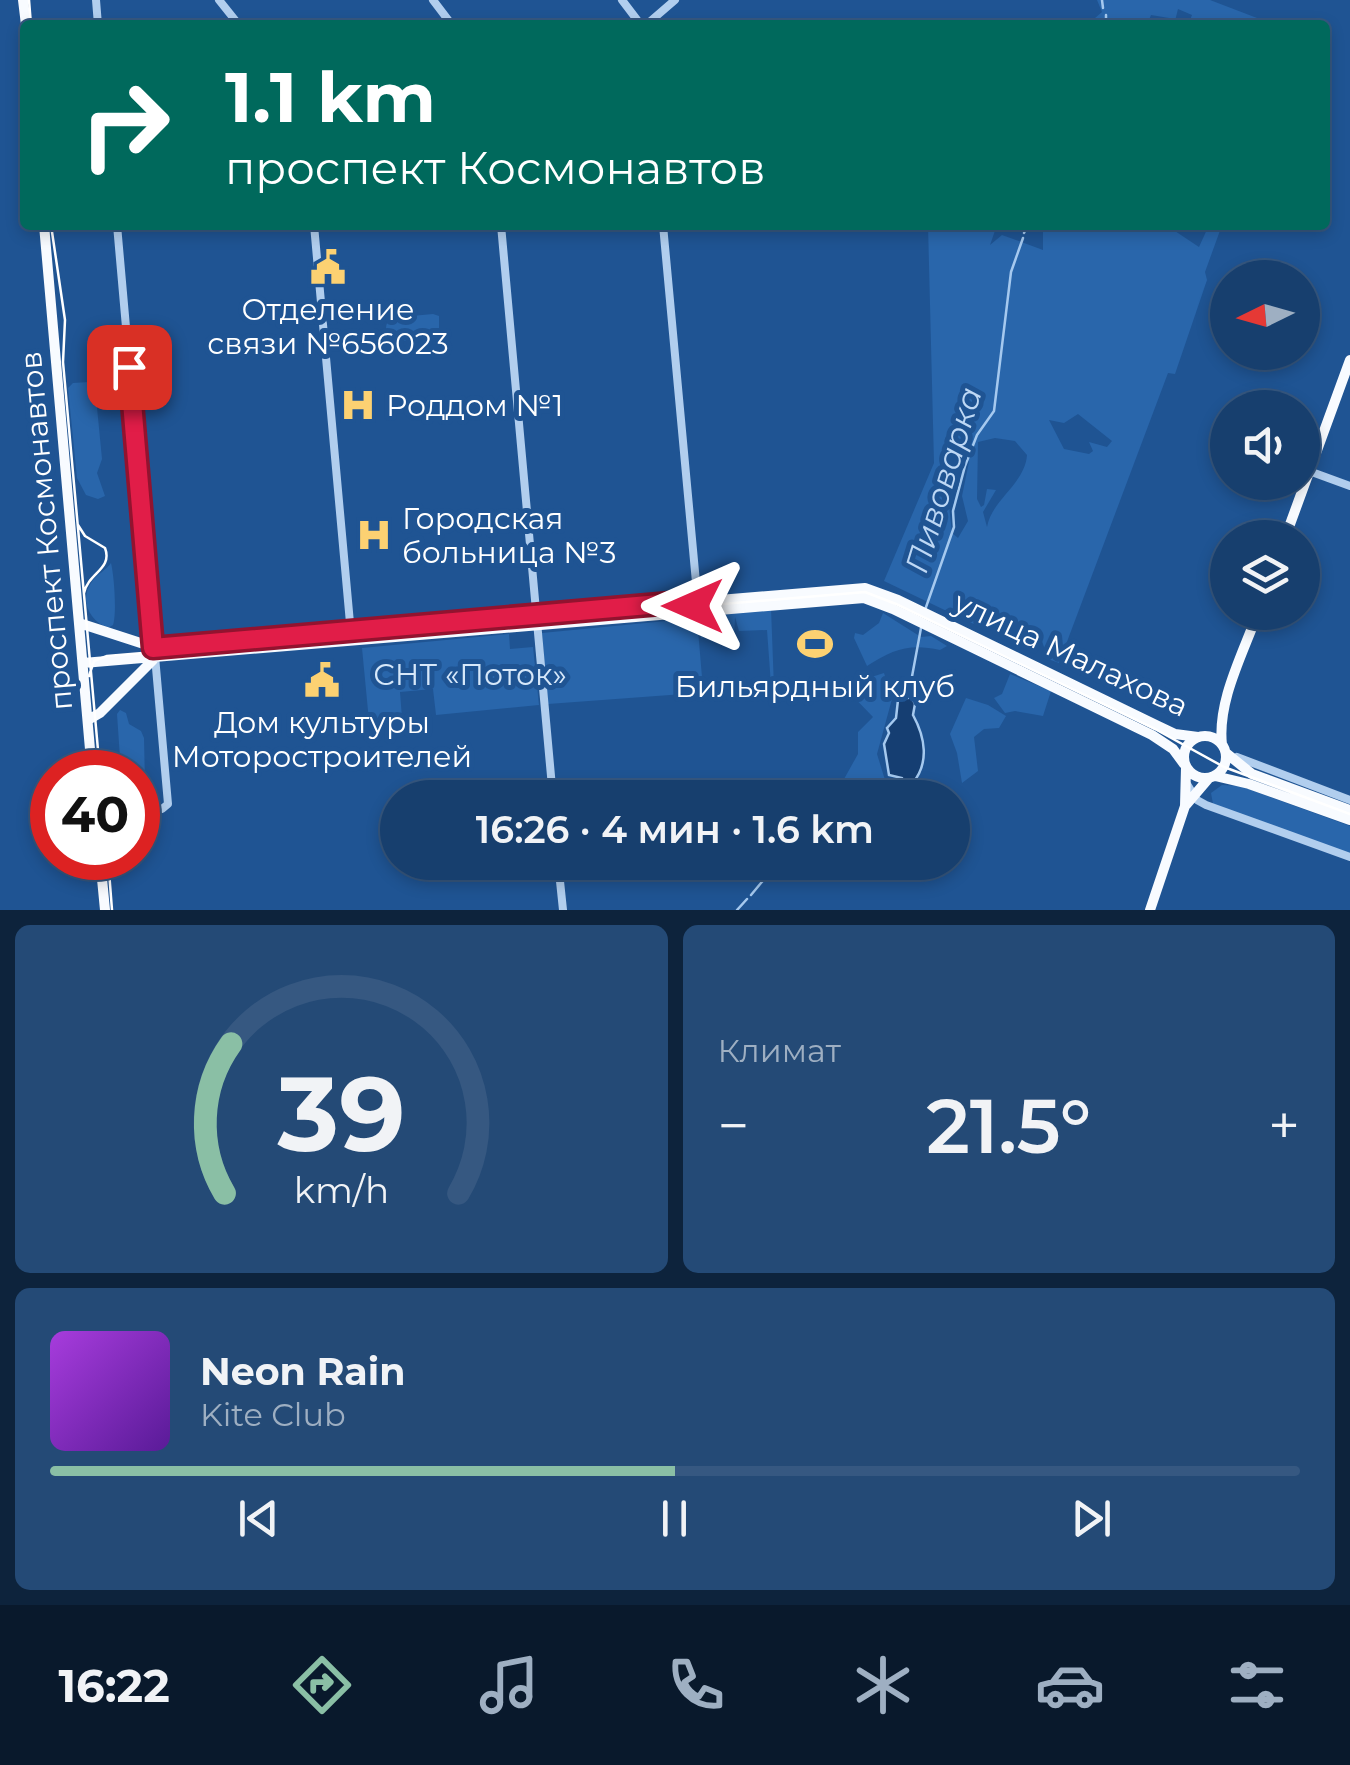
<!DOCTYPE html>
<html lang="ru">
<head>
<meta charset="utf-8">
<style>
  body { margin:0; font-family:Montserrat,sans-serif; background:#244a76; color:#f1f3f6; height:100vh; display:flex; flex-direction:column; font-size:38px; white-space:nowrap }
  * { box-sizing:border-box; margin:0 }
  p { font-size:32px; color:#9eafc2 }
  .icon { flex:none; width:55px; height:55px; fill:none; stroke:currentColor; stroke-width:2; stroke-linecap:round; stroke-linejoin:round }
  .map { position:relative; height:910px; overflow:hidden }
  .sheet { display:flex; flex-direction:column; gap:15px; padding:15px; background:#0d233c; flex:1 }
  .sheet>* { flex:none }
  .top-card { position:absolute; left:20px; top:20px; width:1310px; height:210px; border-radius:10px; box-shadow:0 5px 15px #0003,0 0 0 2px #365881; background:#00695c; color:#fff; overflow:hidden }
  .needle { width:65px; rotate:265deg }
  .fabs { position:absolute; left:1210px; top:260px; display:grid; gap:20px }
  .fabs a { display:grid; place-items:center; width:110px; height:110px; border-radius:50%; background:#173f6e; box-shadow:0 5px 15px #0003,0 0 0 2px #365881; font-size:50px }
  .speed { position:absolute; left:30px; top:750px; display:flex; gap:20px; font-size:50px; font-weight:700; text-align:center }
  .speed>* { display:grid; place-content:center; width:130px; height:130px; border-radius:50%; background:#173f6e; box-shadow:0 5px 15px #0003,0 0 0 2px #365881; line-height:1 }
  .speed .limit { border:15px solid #d22; background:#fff; color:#111 }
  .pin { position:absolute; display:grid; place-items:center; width:85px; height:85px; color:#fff; margin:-42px; border-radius:20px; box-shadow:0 5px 15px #0006 }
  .me { position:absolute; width:110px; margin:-55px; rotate:270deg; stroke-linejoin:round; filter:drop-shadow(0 0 8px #0008) }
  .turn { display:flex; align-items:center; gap:35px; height:210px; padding:0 40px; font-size:45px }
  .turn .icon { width:130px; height:130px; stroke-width:2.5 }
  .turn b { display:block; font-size:70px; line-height:85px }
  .big { font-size:75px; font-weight:600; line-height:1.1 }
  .sheet .card { flex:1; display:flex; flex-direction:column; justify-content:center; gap:15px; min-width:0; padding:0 35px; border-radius:15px; background:#244a76 }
  .sheet .dial { align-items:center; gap:0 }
  .dial svg { height:260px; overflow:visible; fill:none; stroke:#365881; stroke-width:7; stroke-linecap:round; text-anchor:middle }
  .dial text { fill:#f1f3f6; stroke:none }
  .song { display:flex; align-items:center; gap:30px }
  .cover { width:120px; height:120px; border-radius:15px; background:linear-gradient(135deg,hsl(280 70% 55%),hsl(270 70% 35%)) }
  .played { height:10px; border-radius:5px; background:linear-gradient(90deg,#8abfa5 50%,#365881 50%) }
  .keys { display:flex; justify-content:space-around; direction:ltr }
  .heat { display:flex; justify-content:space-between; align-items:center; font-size:55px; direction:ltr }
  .sheet .tiles { flex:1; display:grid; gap:15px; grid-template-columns:1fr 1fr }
  .card:last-child { grid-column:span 2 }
  .trip { position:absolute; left:380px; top:780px; width:590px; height:100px; border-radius:50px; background:#173f6e; box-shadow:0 5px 15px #0003,0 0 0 2px #365881; font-weight:600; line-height:100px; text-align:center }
  .dock { display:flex; height:160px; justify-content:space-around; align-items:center; background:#09192c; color:#9eafc2 }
  .dock .icon { width:70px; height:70px }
  .dock .active { color:#8abfa5 }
  .dock b { font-size:45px; color:#f1f3f6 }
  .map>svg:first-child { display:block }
  .green { fill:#2966ab; fill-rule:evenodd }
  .water { fill:#153e72; stroke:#a5c9ef; stroke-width:2.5 }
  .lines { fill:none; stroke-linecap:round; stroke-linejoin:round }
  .stream { stroke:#a5c9ef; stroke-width:2.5 }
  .minor { stroke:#b1ceee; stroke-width:8 }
  .major { stroke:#f8fbff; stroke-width:10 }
  .tram { stroke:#fff; stroke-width:2.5 }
  .route-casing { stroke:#92132f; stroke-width:25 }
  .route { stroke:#e11d48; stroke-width:18 }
  .labels { text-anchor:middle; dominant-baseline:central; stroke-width:10; stroke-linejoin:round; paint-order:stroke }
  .poi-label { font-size:30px; fill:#fff; stroke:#1f5493 }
  .street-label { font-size:30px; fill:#fff; stroke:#1f5493 }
  .park-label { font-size:30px; fill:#d7e8fa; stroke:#1f5493 }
  .water-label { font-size:32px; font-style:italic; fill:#bed8f5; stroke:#1f5493 }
</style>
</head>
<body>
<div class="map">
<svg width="1350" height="910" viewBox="0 0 1350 910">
  <rect width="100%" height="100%" fill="#1f5493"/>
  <path class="green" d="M1097,0H1210L1275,25H1188L1192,15L1178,9L1174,25H1169V18L1151,15L1147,25H1087L1102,12Z
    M928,225H997L990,245L1002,235L1043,250V225H1166L1199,247L1209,225H1222L1205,272L1207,280L1175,374L1168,373L1059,663L1048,659L1042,641L985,616L978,626L884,581L934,463ZM1078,414L1112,441L1107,447L1089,442L1093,451L1089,454L1064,449L1049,420L1064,423ZM995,438L1015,441L1027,455C1025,484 992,499 987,527L983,512L996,490L987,489L984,505L981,507L977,499L978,442ZM953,450L966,455L969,462L962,496L968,521L958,538L952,533L944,459Z
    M433,314L439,316V337L391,342C385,335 384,325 390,318Z
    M90,382L95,387L102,459L97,473L105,496L98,499L86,495L77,478L68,388L73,383Z
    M125,450H132L148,628H141Z
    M111,563C114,575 117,613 113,625L108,628C89,621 78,599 93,580C98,574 106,570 111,563Z
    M771,608L774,688L726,693L771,685L767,630L739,631L735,617L734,637L713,635L701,638L699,617Z
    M883,613L921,637L931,636L947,646L940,650C910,643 893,649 867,666L854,638L855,633L863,635L879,623Z
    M697,618L703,689H697V693L548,704L542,633Z
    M509,634L510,649L533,647L539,705L436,715L433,689L400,692L402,718L369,721L362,648Z
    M884,673L892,699L877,754L885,780L898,797H834L858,754V732L873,717L843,686Z
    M1010,674L1051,691L1043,716L1015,711L1005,713L994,698L1002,694Z
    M966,698L988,705L1006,716L999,728L984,729L974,737L978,771L962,783L957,753L950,734Z
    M120,710L126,713L129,724L141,731L144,738L145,783L138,791V772H121L117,714Z
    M1222,785L1240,786L1350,826V854L1213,804L1211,793Z"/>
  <path class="water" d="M911,696L915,704L913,715C925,737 930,763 912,784L906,785L902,778L889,775L884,744L889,733L887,728L896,718L898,700Z"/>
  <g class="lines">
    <path class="stream" d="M1102,0L1103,8
      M1106,15V25
      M1024,233L1028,225
      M925,610L954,527L953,511L965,466L977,435L994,411L1011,272L1023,238
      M908,698L921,628
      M900,798L906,786
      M751,895L766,877L807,862
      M737,910L747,899"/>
    <path class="minor" d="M96,0L98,25
      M219,0L239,25
      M433,0L452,25
      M622,0L641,25
      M646,25L675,0
      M117,225L168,804L162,809L138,812
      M314,225L351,634
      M501,225L553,798
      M663,225L697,593L694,604
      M1309,471L1350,486
      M1237,757L1350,800
      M1187,784L1197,800L1206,805L1350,857
      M558,862L563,910"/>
    <path class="major" d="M23,0L26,25
      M44,225L92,772
      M1285,538L1350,360
      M79,623L153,647L865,588L898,600L1156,725L1175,734L1198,737
      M83,663L864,598L893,609L1152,735L1173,749L1184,764
      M88,720L100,713L153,660
      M1184 757a21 21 0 1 1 42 0a21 21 0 1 1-42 0Z
      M1222,745C1217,701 1243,654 1258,612
      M1226,753L1252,774L1350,810
      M1215,776L1249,784L1350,820
      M1186,805L1209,778
      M100,858L105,910
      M1150,910L1185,806L1186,768"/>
    <path class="tram" d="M29,0L31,25
      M51,225L65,320L63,362L100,772
      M78,525L85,536L105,548C113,569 88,573 84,593
      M89,676L94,661L107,656L865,592L896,604L1155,729L1224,767L1350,814
      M108,858L112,910"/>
  </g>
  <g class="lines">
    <defs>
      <path id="route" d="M129,367L153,648L694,601L693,606"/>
    </defs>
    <use href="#route" class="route-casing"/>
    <use href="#route" class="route"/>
  </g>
  <defs>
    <symbol id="civic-bare" viewBox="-9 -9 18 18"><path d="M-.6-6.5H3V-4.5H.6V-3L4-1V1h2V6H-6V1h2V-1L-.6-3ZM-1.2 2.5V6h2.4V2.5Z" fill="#fcd172" stroke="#1f5493" stroke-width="2.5" paint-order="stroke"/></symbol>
    <symbol id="hospital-bare" viewBox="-9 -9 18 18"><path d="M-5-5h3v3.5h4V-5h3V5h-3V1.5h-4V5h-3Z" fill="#fcd172" stroke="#1f5493" stroke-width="2.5" paint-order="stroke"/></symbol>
    <symbol id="stadium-bare" viewBox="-9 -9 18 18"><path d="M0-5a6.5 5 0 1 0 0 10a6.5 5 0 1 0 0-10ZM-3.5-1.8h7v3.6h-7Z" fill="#fcd172" stroke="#1f5493" stroke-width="2.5" paint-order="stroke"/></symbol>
  </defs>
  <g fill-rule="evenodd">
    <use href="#civic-bare" x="303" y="242" width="50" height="50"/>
    <use href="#hospital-bare" x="333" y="380" width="50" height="50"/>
    <use href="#hospital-bare" x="349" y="510" width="50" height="50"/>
    <use href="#stadium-bare" x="790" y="619" width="50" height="50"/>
    <use href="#civic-bare" x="297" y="655" width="50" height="50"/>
  </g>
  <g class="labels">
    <g class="poi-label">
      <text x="328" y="309">Отделение<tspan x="328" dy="34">связи №656023</tspan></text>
      <text x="386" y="405" text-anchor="start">Роддом №1</text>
      <text x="402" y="518" text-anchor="start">Городская<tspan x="402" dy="34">больница №3</tspan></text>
      <text x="815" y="686">Бильярдный клуб</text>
      <text x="322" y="722">Дом культуры<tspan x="322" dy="34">Моторостроителей</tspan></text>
    </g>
    <g class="street-label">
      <text transform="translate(46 531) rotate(-95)">проспект Космонавтов</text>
      <text transform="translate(1071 654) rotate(25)">улица Малахова</text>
    </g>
    <g class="park-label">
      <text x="470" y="674">СНТ «Поток»</text>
    </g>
    <g class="water-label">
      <text transform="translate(943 480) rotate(-73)">Пивоварка</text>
    </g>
  </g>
</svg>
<div class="fabs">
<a><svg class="needle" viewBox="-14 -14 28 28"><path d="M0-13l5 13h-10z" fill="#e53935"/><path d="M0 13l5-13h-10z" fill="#9eafc2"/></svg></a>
<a><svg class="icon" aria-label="sound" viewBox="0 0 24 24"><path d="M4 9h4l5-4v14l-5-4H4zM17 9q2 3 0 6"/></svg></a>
<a><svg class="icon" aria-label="layers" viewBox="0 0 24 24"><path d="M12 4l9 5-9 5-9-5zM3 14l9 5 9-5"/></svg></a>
</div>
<div class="speed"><div class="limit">40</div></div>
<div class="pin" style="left:129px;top:367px;background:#d93025"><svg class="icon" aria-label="arrive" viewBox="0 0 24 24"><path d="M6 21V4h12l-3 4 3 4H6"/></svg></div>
<svg class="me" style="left:693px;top:606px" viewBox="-20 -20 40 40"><path d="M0-17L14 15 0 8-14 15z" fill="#e11d48" stroke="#fff" stroke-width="4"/></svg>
<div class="trip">16:26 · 4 мин · 1.6 km</div>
<div class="top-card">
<div class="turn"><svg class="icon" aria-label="right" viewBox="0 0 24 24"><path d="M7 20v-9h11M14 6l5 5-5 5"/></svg><div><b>1.1 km</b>проспект Космонавтов</div></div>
</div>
</div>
<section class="sheet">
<div class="tiles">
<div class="card dial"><svg viewBox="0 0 100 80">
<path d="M14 69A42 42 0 1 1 86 69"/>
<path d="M14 69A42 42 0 0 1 16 23" stroke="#8abfa5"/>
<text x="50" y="56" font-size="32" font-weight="700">39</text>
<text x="50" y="72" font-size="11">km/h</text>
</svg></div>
<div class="card"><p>Климат</p>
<div class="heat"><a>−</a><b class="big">21.5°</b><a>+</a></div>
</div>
<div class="card">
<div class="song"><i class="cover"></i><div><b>Neon Rain</b><p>Kite Club</p></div></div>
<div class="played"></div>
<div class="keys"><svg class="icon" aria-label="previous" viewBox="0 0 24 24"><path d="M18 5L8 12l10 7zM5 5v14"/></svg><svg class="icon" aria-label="pause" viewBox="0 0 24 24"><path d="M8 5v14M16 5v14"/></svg><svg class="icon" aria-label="next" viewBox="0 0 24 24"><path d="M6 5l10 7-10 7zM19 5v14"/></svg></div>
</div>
</div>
</section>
<nav class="dock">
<b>16:22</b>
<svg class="icon active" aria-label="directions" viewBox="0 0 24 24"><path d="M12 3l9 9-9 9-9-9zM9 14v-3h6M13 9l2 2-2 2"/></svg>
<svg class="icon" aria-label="music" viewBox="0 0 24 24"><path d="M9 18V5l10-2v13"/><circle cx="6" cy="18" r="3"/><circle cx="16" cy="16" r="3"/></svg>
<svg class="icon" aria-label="phone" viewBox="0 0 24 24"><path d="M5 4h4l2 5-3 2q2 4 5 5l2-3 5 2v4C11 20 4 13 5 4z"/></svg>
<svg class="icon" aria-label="climate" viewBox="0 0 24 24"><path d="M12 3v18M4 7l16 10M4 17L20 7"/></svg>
<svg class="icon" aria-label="car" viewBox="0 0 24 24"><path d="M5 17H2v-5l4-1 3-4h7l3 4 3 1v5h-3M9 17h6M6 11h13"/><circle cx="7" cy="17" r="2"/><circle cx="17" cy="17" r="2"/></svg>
<svg class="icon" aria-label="filters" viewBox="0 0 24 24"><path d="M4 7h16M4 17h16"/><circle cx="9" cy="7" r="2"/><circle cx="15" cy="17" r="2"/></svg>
</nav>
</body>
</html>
